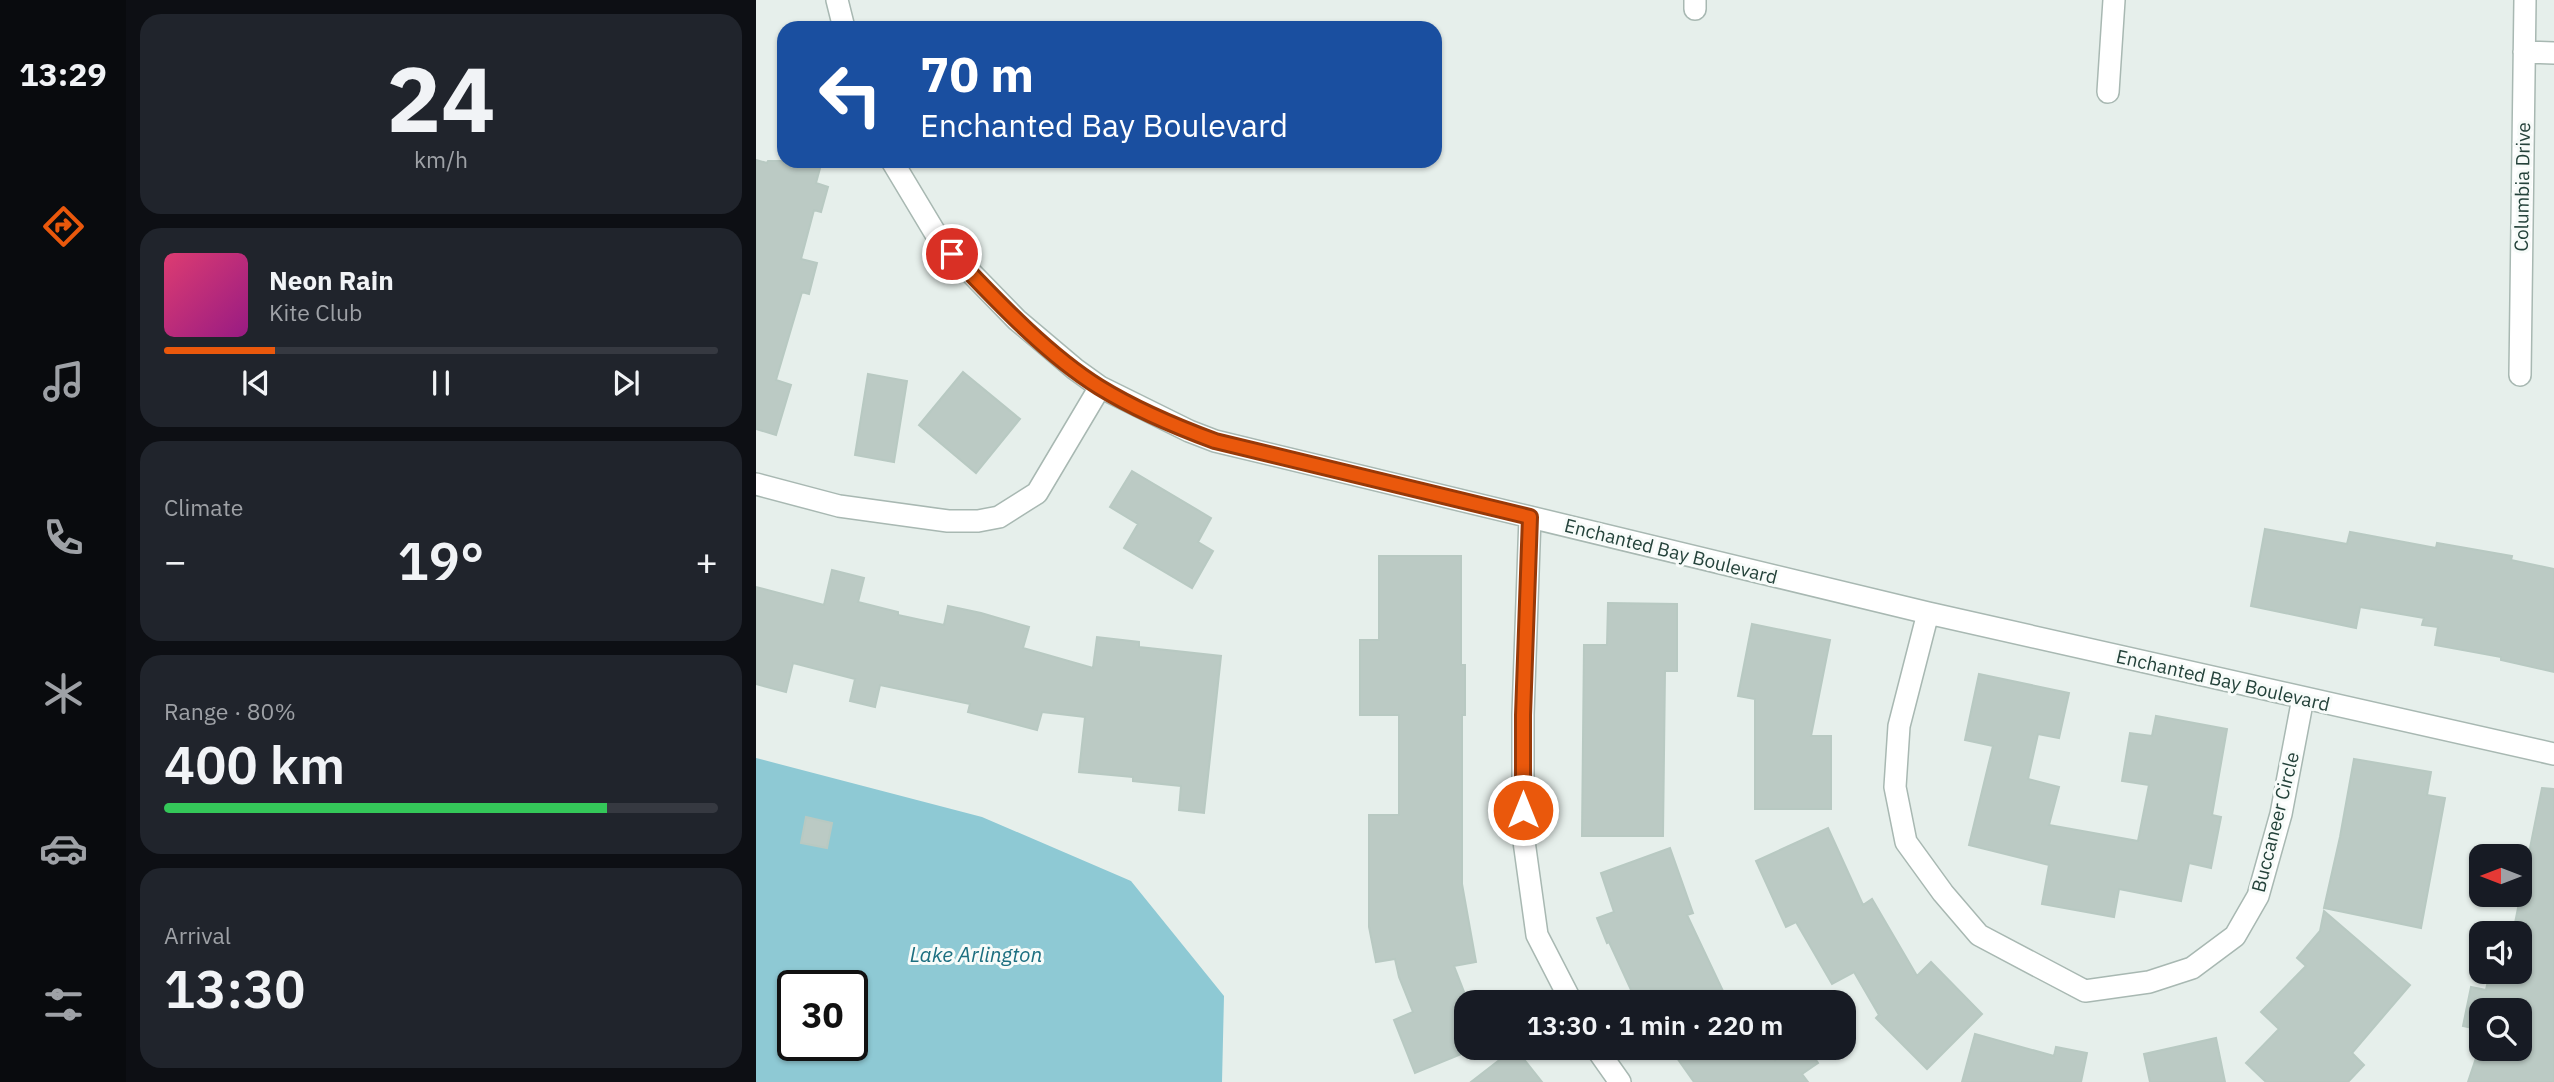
<!DOCTYPE html>
<html lang="en">
<head>
<meta charset="utf-8">
<style>
  body { margin:0; font-family:"IBM Plex Sans",sans-serif; background:#20242c; color:#f1f3f6; height:100vh; display:flex; flex-direction:column; font-size:26px; white-space:nowrap }
  * { box-sizing:border-box; margin:0 }
  p { font-size:23px; color:#9ea1a6 }
  .icon { flex:none; width:38px; height:38px; fill:none; stroke:currentColor; stroke-width:2; stroke-linecap:round; stroke-linejoin:round }
  .map { position:relative; flex:1; overflow:hidden }
  .drawer { display:flex; flex-direction:column; gap:14px; padding:14px; background:#0d0f14; width:630px }
  .drawer>* { flex:none }
  .top-card { position:absolute; left:21px; top:21px; width:665px; height:147px; border-radius:21px; box-shadow:0 2px 5px #0004; background:#1a4fa0; color:#fff; overflow:hidden }
  .needle { width:46px; rotate:270deg }
  .controls { position:absolute; left:1713px; top:844px; display:grid; gap:14px }
  .controls a { display:grid; place-items:center; width:63px; height:63px; border-radius:14px; background:#171b24; box-shadow:0 2px 5px #0004; font-size:35px }
  .speed { position:absolute; left:21px; top:970px; display:flex; gap:14px; font-size:35px; font-weight:700; text-align:center }
  .speed>* { display:grid; place-content:center; width:91px; height:91px; border-radius:50%; background:#171b24; box-shadow:0 2px 5px #0004; line-height:1 }
  .speed .limit { border:4px solid #111; border-radius:10px; background:#fff; color:#111 }
  .pin { position:absolute; display:grid; place-items:center; width:60px; height:60px; color:#fff; margin:-30px; border:4px solid #fff; border-radius:50%; box-shadow:0 2px 7px #0007 }
  .me { position:absolute; width:77px; margin:-38px; rotate:0deg; stroke-linejoin:round; filter:drop-shadow(0 0 5px #0008) }
  .turn { display:flex; align-items:center; gap:24px; height:147px; padding:0 28px; font-size:32px }
  .turn .icon { width:91px; height:91px; stroke-width:2.5 }
  .turn b { display:block; font-size:49px; line-height:60px }
  .big { font-size:52px; font-weight:600; line-height:1.1 }
  .drawer .card { flex:1; display:flex; flex-direction:column; justify-content:center; gap:10px; min-width:0; padding:0 24px; border-radius:21px; background:#20242c }
  .drawer .dial { align-items:center; gap:0 }
  .dial b { font-size:91px; line-height:1 }
  .song { display:flex; align-items:center; gap:21px }
  .cover { width:84px; height:84px; border-radius:10px; background:linear-gradient(135deg,hsl(340 70% 55%),hsl(310 70% 35%)) }
  .played { height:7px; border-radius:4px; background:linear-gradient(90deg,#ea580c 20%,#363941 20%) }
  .keys { display:flex; justify-content:space-around; direction:ltr }
  .heat { display:flex; justify-content:space-between; align-items:center; font-size:38px; direction:ltr }
  .charge { height:10px; border-radius:5px; background:linear-gradient(90deg,#34c759 80%,#363941 0) }
  .trip { position:absolute; left:698px; top:990px; width:402px; height:70px; border-radius:21px; background:#171b24; box-shadow:0 2px 5px #0004; font-weight:600; line-height:70px; text-align:center }
  main { display:flex; flex:1; min-height:0 }
  .tab-bar { display:flex; flex-direction:column; width:126px; justify-content:space-around; align-items:center; background:#090b0e; color:#9ea1a6 }
  .tab-bar .icon { width:49px; height:49px }
  .tab-bar .active { color:#ea580c }
  .tab-bar b { font-size:32px; color:#f1f3f6 }
  .map>svg:first-child { display:block }
  .water { fill:#8ec9d4; fill-rule:evenodd }
  .building { fill:#bbcac4; stroke:#b8c9c2; stroke-width:2 }
  .lines { fill:none; stroke-linecap:round; stroke-linejoin:round }
  .minor-casing { stroke:#a8b8b2; stroke-width:24 }
  .minor { stroke:#fff; stroke-width:21 }
  .route-casing { stroke:#983908; stroke-width:18 }
  .route { stroke:#ea580c; stroke-width:12 }
  .labels { text-anchor:middle; dominant-baseline:central; stroke-width:6; stroke-linejoin:round; paint-order:stroke }
  .street-label { font-size:19px; fill:#24423a; stroke:#f7fbf9 }
  .water-label { font-size:21px; font-style:italic; fill:#1c6f80; stroke:#f7fbf9 }
</style>
</head>
<body>
<main>
<nav class="tab-bar">
<b>13:29</b>
<svg class="icon active" aria-label="directions" viewBox="0 0 24 24"><path d="M12 3l9 9-9 9-9-9zM9 14v-3h6M13 9l2 2-2 2"/></svg>
<svg class="icon" aria-label="music" viewBox="0 0 24 24"><path d="M9 18V5l10-2v13"/><circle cx="6" cy="18" r="3"/><circle cx="16" cy="16" r="3"/></svg>
<svg class="icon" aria-label="phone" viewBox="0 0 24 24"><path d="M5 4h4l2 5-3 2q2 4 5 5l2-3 5 2v4C11 20 4 13 5 4z"/></svg>
<svg class="icon" aria-label="climate" viewBox="0 0 24 24"><path d="M12 3v18M4 7l16 10M4 17L20 7"/></svg>
<svg class="icon" aria-label="car" viewBox="0 0 24 24"><path d="M5 17H2v-5l4-1 3-4h7l3 4 3 1v5h-3M9 17h6M6 11h13"/><circle cx="7" cy="17" r="2"/><circle cx="17" cy="17" r="2"/></svg>
<svg class="icon" aria-label="filters" viewBox="0 0 24 24"><path d="M4 7h16M4 17h16"/><circle cx="9" cy="7" r="2"/><circle cx="15" cy="17" r="2"/></svg>
</nav>
<section class="drawer">
<div class="card dial"><b>24</b><p>km/h</p></div>
<div class="card">
<div class="song"><i class="cover"></i><div><b>Neon Rain</b><p>Kite Club</p></div></div>
<div class="played"></div>
<div class="keys"><svg class="icon" aria-label="previous" viewBox="0 0 24 24"><path d="M18 5L8 12l10 7zM5 5v14"/></svg><svg class="icon" aria-label="pause" viewBox="0 0 24 24"><path d="M8 5v14M16 5v14"/></svg><svg class="icon" aria-label="next" viewBox="0 0 24 24"><path d="M6 5l10 7-10 7zM19 5v14"/></svg></div>
</div>
<div class="card"><p>Climate</p>
<div class="heat"><a>−</a><b class="big">19°</b><a>+</a></div>
</div>
<div class="card"><p>Range · 80%</p><b class="big">400 km</b><div class="charge"></div></div>
<div class="card"><p>Arrival</p><b class="big">13:30</b></div>
</section>
<div class="map">
<svg width="1798" height="1082" viewBox="0 0 1798 1082">
  <rect width="100%" height="100%" fill="#e6efeb"/>
  <path class="water" d="M0,758L226,817L375,881L468,996L466,1082H0ZM37,985H96V1045H37Z"/>
  <path class="building" d="M0,160L11,163L12,161H66L60,183L72,187L65,212L58,210L45,259L61,263L53,294L46,292L20,380L35,385L20,435L0,429Z
    M207,372L264,419L220,473L163,425Z
    M112,374L151,381L138,462L99,455Z
    M376,471L455,518L442,542L457,551L436,588L368,548L382,524L354,507Z
    M1509,529L1591,544L1594,532L1680,548L1681,543L1756,556L1755,560L1798,569V672L1745,660V657L1679,645L1682,627L1666,625L1668,618L1604,607L1600,628L1495,606Z
    M623,556H705V665H709V715H706V884L720,962L698,966L710,997V1052L659,1073L638,1020L657,1012L643,977L639,959L620,962L613,927V815H643V715H604V640H623Z
    M76,570L108,578L102,602L142,612V615L188,625L192,606L225,613L273,627L267,648L337,668L341,637L383,642V647L465,656L448,813L423,810L425,786L377,781V777L323,772L329,717L286,712L281,730L212,712L214,704L124,685L119,707L94,701L99,679L37,663L30,692L0,684V587L68,605Z
    M852,603L921,604V671H909L907,836H826L828,645H851Z
    M996,624L1074,640L1055,736H1075V809H999V699L982,696Z
    M1223,674L1313,693L1303,738L1282,734L1272,779L1303,787L1293,825L1382,841L1393,785L1366,781L1374,733L1396,736L1400,716L1471,729L1456,815L1465,817L1455,868L1433,863L1425,901L1363,889L1358,917L1286,904L1293,865L1213,845L1237,746L1209,740Z
    M1598,759L1675,772L1671,795L1689,798L1665,928L1568,908L1584,837Z
    M1786,788L1798,789V1082H1712L1726,1040V1048H1764V1010H1726V1030L1707,1026L1715,987L1730,990L1734,971H1764V933H1757Z
    M50,817L76,823L71,848L45,843Z
    M1072,828L1107,905L1116,899L1161,976L1175,962L1226,1014L1171,1069L1120,1018L1123,1015L1098,972L1076,984L1040,922L1030,927L1000,861Z
    M914,848L937,913L931,915L967,991L943,1003H881L853,942L851,943L841,918L858,912L845,873Z
    M1568,911L1654,985L1596,1053L1608,1065L1592,1082H1510L1490,1063L1523,1029L1505,1012L1550,966L1541,958L1564,931Z
    M1219,1034L1298,1056L1300,1047L1331,1053L1325,1082H1206Z
    M1460,1038L1469,1082H1394L1388,1054Z
    M759,1048L786,1082H715Z
    M914,1048H1011L1019,1060L1036,1048H1052L1062,1063L1046,1074L1052,1082H938Z"/>
  <g class="lines">
    <defs>
      <path id="minor" d="M81,0L88,28
        M939,9V0
        M1768,52L1798,53
        M1352,92L1358,0
        M136,161L184,241L261,320L319,369L344,387L433,431L459,441L1172,613L1798,754
        M1764,375L1769,0
        M0,484L83,506L192,521H222L243,517L281,493L344,387
        M774,517L767,714V834L781,935L816,1003
        M1172,613L1143,726L1139,787L1150,842L1187,893L1223,935L1329,991L1393,982L1436,968L1479,936L1502,896L1525,814L1547,698
        M840,1048L864,1082"/>
    </defs>
    <use href="#minor" class="minor-casing"/>
    <use href="#minor" class="minor"/>
  </g>
  <g class="lines">
    <defs>
      <path id="route" d="M196,254C239,299 290,354 343,387C377,408 421,427 459,441L774,517L767,715V810"/>
    </defs>
    <use href="#route" class="route-casing"/>
    <use href="#route" class="route"/>
  </g>
  <g class="labels">
    <g class="street-label">
      <text transform="translate(1766 187) rotate(-89)">Columbia Drive</text>
      <text transform="translate(915 551) rotate(14)">Enchanted Bay Boulevard</text>
      <text transform="translate(1467 680) rotate(13)">Enchanted Bay Boulevard</text>
      <text transform="translate(1519 822) rotate(-76)">Buccaneer Circle</text>
    </g>
    <g class="water-label">
      <text x="220" y="954">Lake Arlington</text>
    </g>
  </g>
</svg>
<div class="controls">
<a><svg class="needle" viewBox="-14 -14 28 28"><path d="M0-13l5 13h-10z" fill="#e53935"/><path d="M0 13l5-13h-10z" fill="#9ea1a6"/></svg></a>
<a><svg class="icon" aria-label="sound" viewBox="0 0 24 24"><path d="M4 9h4l5-4v14l-5-4H4zM17 9q2 3 0 6"/></svg></a>
<a><svg class="icon" aria-label="search" viewBox="0 0 24 24"><circle cx="10" cy="10" r="6"/><path d="M15 15l6 6"/></svg></a>
</div>
<div class="speed"><div class="limit">30</div></div>
<div class="pin" style="left:196px;top:254px;background:#d93025"><svg class="icon" aria-label="arrive" viewBox="0 0 24 24"><path d="M6 21V4h12l-3 4 3 4H6"/></svg></div>
<svg class="me" style="left:767px;top:810px" viewBox="-20 -20 40 40"><circle r="17" fill="#ea580c" stroke="#fff" stroke-width="3"/><path d="M0-11L8 9 0 5-8 9z" fill="#fff"/></svg>
<div class="trip">13:30 · 1 min · 220 m</div>
<div class="top-card">
<div class="turn"><svg class="icon" aria-label="left" viewBox="0 0 24 24"><path d="M17 20v-9H6M10 6l-5 5 5 5"/></svg><div><b>70 m</b>Enchanted Bay Boulevard</div></div>
</div>
</div>
</main>
</body>
</html>
